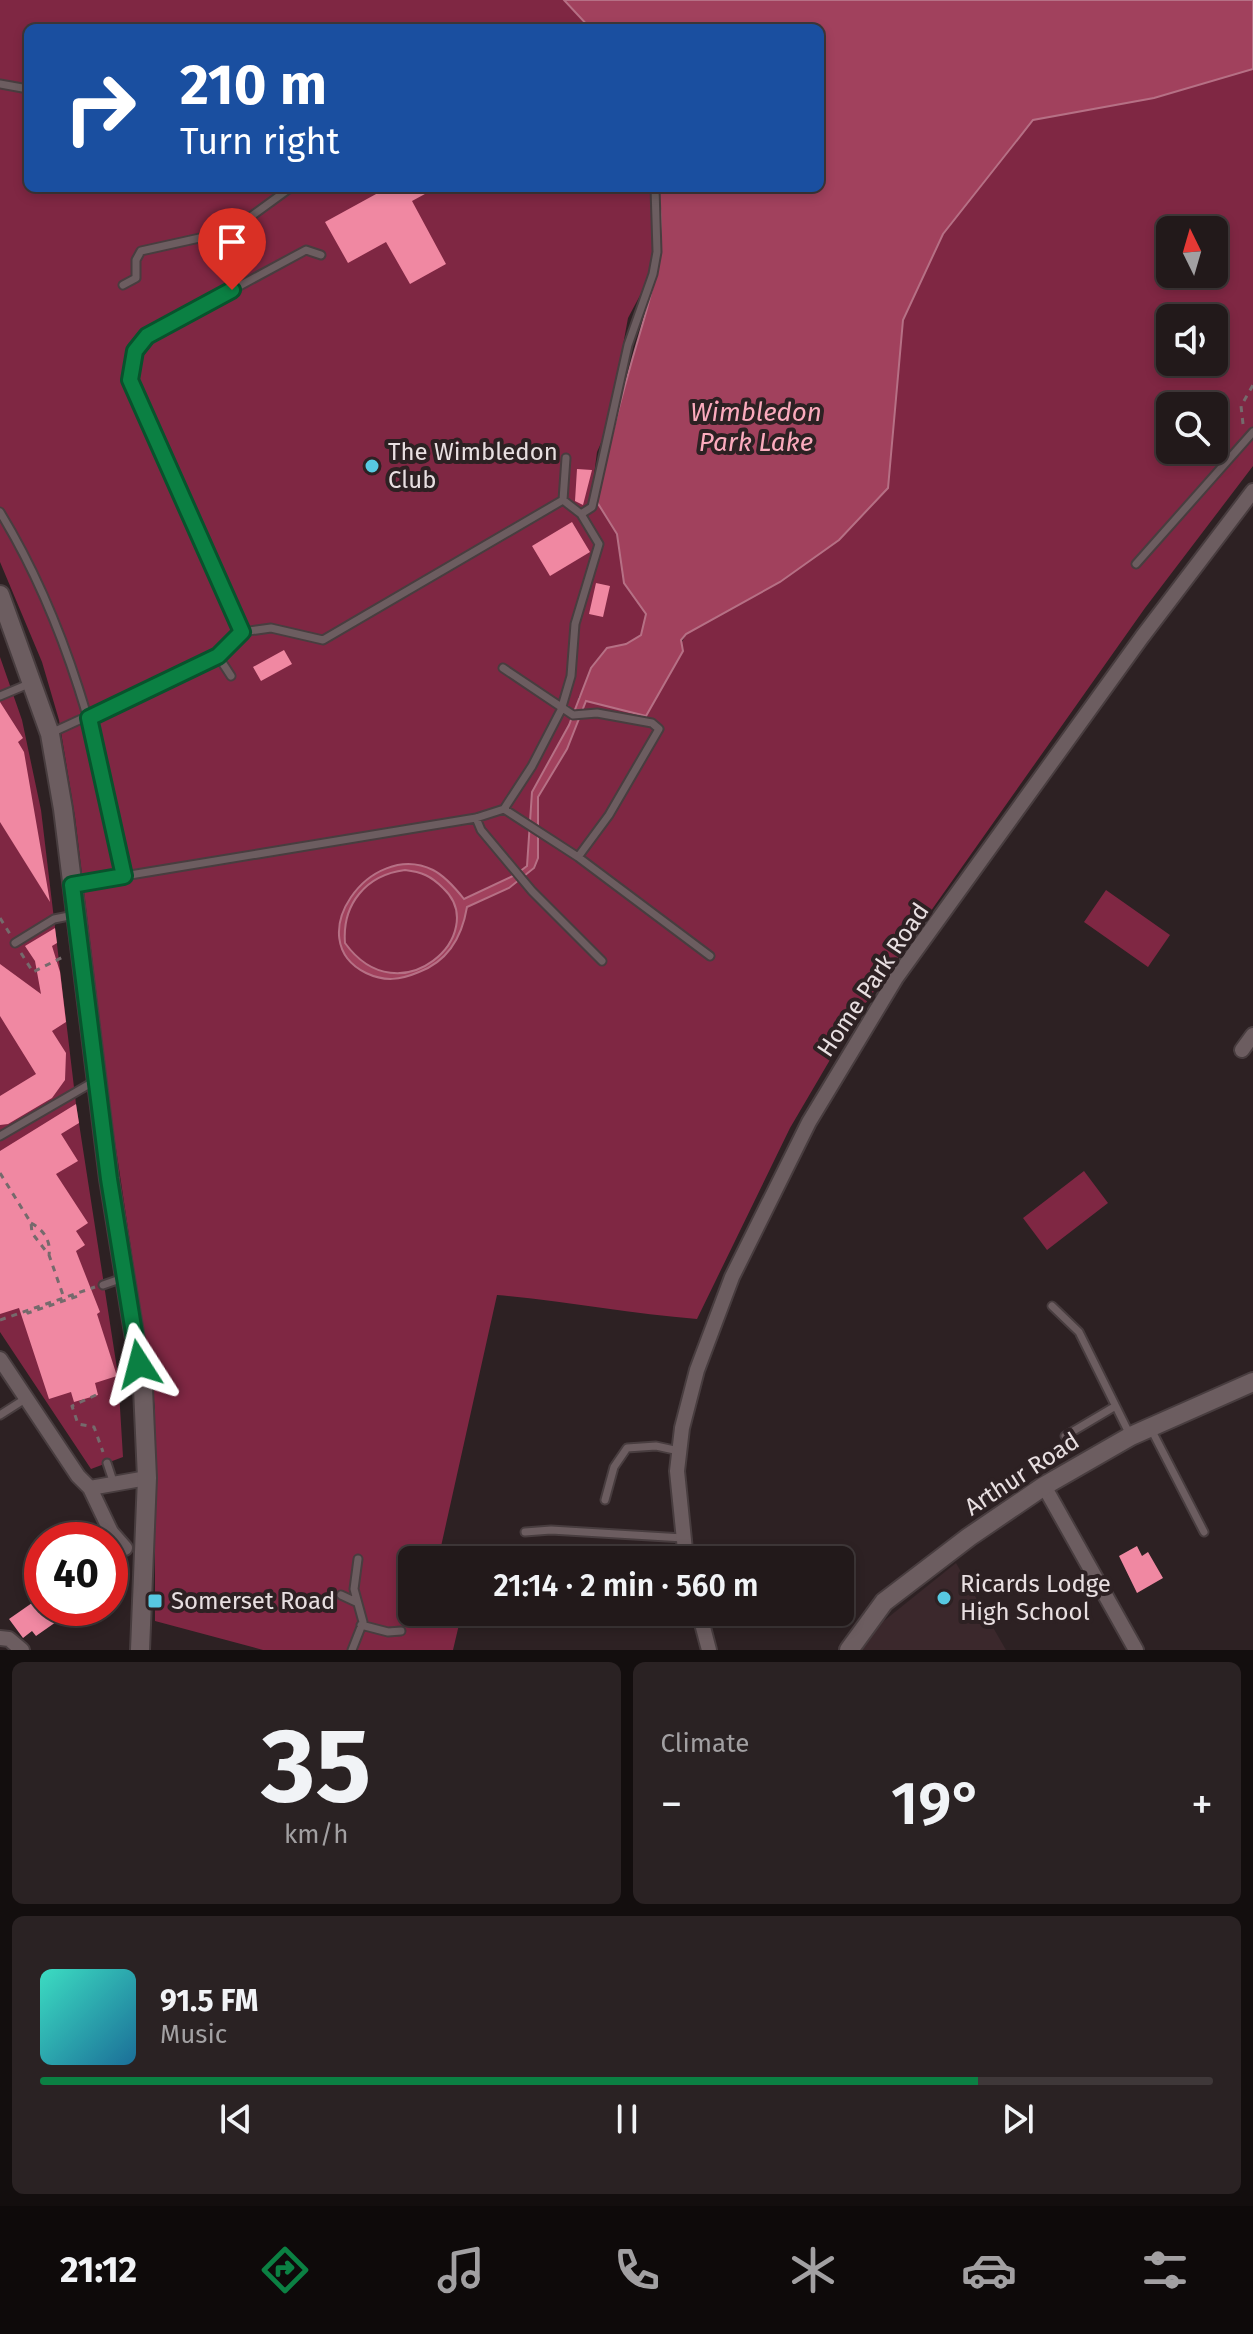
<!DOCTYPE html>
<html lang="en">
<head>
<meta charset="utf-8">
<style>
  body { margin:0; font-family:"Fira Sans",sans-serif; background:#2a2223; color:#f1f3f6; height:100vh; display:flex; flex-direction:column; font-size:30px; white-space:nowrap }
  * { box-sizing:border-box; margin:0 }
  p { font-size:26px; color:#a2a0a2 }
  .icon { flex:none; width:44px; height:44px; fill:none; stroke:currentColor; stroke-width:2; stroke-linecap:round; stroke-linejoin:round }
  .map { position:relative; height:1650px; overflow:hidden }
  .details { display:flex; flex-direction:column; gap:12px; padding:12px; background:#130e0e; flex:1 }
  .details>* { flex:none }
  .guide { position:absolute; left:24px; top:24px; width:800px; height:168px; border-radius:12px; box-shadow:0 4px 12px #0003,0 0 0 2px #3f3839; background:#1a4fa0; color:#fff; overflow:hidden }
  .needle { width:52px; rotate:355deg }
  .tools { position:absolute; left:1156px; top:216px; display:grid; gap:16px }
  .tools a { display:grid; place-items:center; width:72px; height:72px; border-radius:12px; background:#22191a; box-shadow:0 4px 12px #0003,0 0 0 2px #3f3839; font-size:40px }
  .speed { position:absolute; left:24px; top:1522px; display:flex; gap:16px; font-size:40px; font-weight:700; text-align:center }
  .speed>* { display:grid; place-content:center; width:104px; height:104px; border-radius:50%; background:#22191a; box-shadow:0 4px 12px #0003,0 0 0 2px #3f3839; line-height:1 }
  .speed .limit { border:12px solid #d22; background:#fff; color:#111 }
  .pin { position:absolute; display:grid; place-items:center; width:68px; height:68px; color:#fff; margin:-82px -34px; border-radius:50% 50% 50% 0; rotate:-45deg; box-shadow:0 0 8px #0007 }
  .pin .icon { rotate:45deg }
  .me { position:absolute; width:88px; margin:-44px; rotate:351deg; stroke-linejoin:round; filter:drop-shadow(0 0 6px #0008) }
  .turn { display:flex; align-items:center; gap:28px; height:168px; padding:0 24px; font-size:36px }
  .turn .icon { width:104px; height:104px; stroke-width:2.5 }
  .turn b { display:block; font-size:56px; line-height:68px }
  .big { font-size:60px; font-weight:600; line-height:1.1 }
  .details .card { flex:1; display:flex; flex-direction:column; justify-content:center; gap:12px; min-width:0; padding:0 28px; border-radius:12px; background:#2a2223 }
  .details .dial { align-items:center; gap:0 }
  .dial b { font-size:104px; line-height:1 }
  .song { display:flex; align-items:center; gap:24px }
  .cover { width:96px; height:96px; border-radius:12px; background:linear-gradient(135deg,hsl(170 70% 55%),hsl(200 70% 35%)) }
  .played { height:8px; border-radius:4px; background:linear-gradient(90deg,#0b8043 80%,#3f3839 80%) }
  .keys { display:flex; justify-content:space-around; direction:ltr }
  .heat { display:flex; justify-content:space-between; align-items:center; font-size:44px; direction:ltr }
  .details .tiles { flex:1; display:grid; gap:12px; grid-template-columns:1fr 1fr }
  .card:last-child { grid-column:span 2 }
  .trip { position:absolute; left:398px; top:1546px; width:456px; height:80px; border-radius:12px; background:#22191a; box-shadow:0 4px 12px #0003,0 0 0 2px #3f3839; font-weight:600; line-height:80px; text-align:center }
  .tabs { display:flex; height:128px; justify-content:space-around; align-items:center; background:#0e0a0a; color:#a2a0a2 }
  .tabs .icon { width:56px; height:56px }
  .tabs .current { color:#0b8043 }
  .tabs b { font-size:36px; color:#f1f3f6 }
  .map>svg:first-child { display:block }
  .built { fill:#3b282c }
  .green { fill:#7f2743; fill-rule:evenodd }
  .water { fill:#a1415d; stroke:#b67085; stroke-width:2; fill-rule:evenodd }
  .building { fill:#f088a2 }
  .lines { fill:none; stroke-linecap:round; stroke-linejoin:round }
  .service-casing { stroke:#483d3f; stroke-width:11 }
  .minor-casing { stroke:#483d3f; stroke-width:18 }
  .tertiary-casing { stroke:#483d3f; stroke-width:22 }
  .path { stroke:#756a6c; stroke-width:3; stroke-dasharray:6 6; stroke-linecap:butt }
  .service { stroke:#6c5d60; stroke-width:7 }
  .minor { stroke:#6c5d60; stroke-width:14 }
  .tertiary { stroke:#6c5d60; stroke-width:18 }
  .route-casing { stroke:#07532c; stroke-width:20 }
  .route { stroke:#0b8043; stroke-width:14 }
  .poi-dot { fill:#57c9e2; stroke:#2d2123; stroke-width:3 }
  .labels { text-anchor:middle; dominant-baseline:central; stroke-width:8; stroke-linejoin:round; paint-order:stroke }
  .poi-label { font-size:24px; fill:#e8dfe1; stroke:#2d2123; text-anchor:start }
  .street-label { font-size:24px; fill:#e8dfe1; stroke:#2d2123 }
  .water-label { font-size:26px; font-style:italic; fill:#fbabbd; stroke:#2d2123 }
</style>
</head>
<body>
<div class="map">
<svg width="1253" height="1650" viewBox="0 0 1253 1650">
  <rect width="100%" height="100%" fill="#2d2123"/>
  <path class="built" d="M956,1563L1006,1650H859L870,1632Z"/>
  <path class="green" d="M0,0H564L590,28H28V188H653V259L645,286L628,318L608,427L597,452L591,498L592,505L597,502L617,534L624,583L646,614L641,635L626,644L607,648L578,698L645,716L686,634L780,582L839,540L888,488L903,320L943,234L1033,120L1154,98L1253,69V466L1145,608L851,1024L790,1128L697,1319C631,1314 564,1301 497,1295L438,1560H412V1612L461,1616L453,1650H263L155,1621V1408L112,1122L75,817L59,720L42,662L0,562ZM1170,230H1214V274H1170ZM1170,318H1214V362H1170ZM1170,406H1214V450H1170Z
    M0,657L22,720L41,810L76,1104L118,1375L123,1457L91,1469L0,1332Z
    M1106,890L1170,935L1148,967L1084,922Z
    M1084,1171L1108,1203L1047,1250L1023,1218Z"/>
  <path class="water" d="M564,0H1253V69L1154,98L1033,120L943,234L903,320L888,488L839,540L780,582L686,634L681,640L683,651L646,716L586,701L567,749L538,797V858L534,868L509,888L467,907C462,937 448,961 419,972C400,980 385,982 366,973C299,940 370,839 433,870C445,876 456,889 464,899L515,875L527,866L532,792L569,725L591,668L607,648L626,644L641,635L646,614L624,583L617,534L597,502C606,455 618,410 631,364C647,306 670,249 657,188H820V28H590ZM405,870C422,872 431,876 443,888C492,933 400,1019 345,943C342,904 366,875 405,870Z"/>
  <path class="building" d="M387,188H436L412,201L446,264L410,284L386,242L348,263L325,222Z
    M577,469L592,470L583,505L575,501Z
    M572,522L590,552L550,576L532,546Z
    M596,583L610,586L603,617L589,614Z
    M284,650L292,664L261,681L253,667Z
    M0,702L23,738L18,742L24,752L50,902L0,822Z
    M55,928L57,943L52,946L60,972L66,1022L52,1031L66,1053L65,1080L52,1098L8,1124L0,1125V1096L36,1074L0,1016V964L41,994L35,961L25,946Z
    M76,1104L79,1123L61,1134L78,1161L56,1174L88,1223L76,1231L85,1245L76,1251L100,1312L97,1314L117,1376L95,1383L98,1395L74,1402L71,1392L49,1399L19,1308L0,1314V1151Z
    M1137,1546L1142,1556L1148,1552L1163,1578L1137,1593L1119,1556Z
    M42,1596V1608H76L36,1636L32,1631L23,1638L9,1619Z"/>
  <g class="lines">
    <defs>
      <path id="service" d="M0,84L28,89
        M321,255L306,250L147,336C132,350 128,369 132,389L242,632L271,628L323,640L563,500L581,514L599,544L575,624L571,676L561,710L532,766L504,809
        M123,285L136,278V260L141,251L231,231L290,188
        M563,500L566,458
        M0,512C67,622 101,750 124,876L74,884
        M581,514L592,507L628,345L653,274L657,252L655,188
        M1136,564L1253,432
        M218,656L231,676
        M503,668L573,715L597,713L652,723L659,729L609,815L578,857
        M0,696L31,683
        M51,733L218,656L242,632
        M476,818L481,830L532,891L602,961
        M124,876L476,818L504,809L578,857L710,956
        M15,943L54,919L74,915
        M0,1136L95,1081
        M103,1285L123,1278
        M1052,1306L1079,1332L1130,1435
        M0,1415L25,1399
        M1151,1429L1204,1532
        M1065,1436L1114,1407
        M107,1463L114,1484
        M605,1500L614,1467L627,1448L656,1446L679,1451
        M525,1532L551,1530L683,1538
        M341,1595L356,1602
        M361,1625L388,1632L401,1631
        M352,1650L363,1622L354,1589L358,1559"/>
      <path id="minor" d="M1242,1050L1253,1035
        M0,1359L78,1476L90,1488L147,1478
        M1044,1486L1136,1650
        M90,1488L111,1532L125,1548
        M686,1560L677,1471L682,1428L697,1370L732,1277L809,1122L896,978L1142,637L1253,491
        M699,1612L709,1650
        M0,1638L9,1639L22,1650"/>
      <path id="tertiary" d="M0,595L50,734L63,809L109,1179L143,1388L147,1478L140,1650
        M849,1650L884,1602L969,1537L1044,1486L1131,1436L1253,1382"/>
    </defs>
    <use href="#service" class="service-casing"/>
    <use href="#minor" class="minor-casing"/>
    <use href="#tertiary" class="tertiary-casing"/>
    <path class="path" d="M1243,424L1241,406L1253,385
      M0,918L10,934
      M21,953L33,972L63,957
      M0,1173L31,1223L32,1233L49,1255L64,1298
      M31,1223C44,1230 51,1241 49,1255
      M27,1311L28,1313L78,1296L77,1293
      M0,1320L95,1287
      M96,1395L72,1406L78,1424L94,1427L103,1452"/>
    <use href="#service" class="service"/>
    <use href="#minor" class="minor"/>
    <use href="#tertiary" class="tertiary"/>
  </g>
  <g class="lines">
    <defs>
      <path id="route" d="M139,1364L109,1179L72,885L124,876L89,718L218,656L242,632L130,380L135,351L147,336L232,290"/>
    </defs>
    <use href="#route" class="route-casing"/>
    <use href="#route" class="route"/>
  </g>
  <g class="poi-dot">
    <circle cx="372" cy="466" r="8"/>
    <circle cx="944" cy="1598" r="8"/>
    <rect x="147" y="1593" width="16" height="16" rx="4"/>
  </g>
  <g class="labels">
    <g class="poi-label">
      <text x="388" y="452">The Wimbledon<tspan x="388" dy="28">Club</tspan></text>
      <text x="960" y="1584">Ricards Lodge<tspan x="960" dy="28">High School</tspan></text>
      <text x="171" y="1601">Somerset Road</text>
    </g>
    <g class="street-label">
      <text transform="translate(873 980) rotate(-56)">Home Park Road</text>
      <text transform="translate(1022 1474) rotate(-33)">Arthur Road</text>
    </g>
    <g class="water-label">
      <text x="756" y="412">Wimbledon<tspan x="756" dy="30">Park Lake</tspan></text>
    </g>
  </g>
</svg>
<div class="tools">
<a><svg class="needle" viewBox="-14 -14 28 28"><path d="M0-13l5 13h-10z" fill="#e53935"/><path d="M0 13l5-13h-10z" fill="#a2a0a2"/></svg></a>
<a><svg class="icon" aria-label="sound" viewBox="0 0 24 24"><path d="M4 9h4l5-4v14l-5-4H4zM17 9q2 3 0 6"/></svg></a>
<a><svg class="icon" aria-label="search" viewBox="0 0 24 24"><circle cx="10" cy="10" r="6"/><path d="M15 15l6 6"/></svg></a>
</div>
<div class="speed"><div class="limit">40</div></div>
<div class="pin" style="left:232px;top:290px;background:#d93025"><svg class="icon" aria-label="arrive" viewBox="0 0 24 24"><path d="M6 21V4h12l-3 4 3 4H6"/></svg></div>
<svg class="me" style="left:139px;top:1364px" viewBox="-20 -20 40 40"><path d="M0-17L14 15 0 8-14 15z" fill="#0b8043" stroke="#fff" stroke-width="4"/></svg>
<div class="trip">21:14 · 2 min · 560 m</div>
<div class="guide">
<div class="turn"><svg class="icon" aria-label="right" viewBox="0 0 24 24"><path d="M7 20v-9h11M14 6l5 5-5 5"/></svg><div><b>210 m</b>Turn right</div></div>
</div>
</div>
<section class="details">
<div class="tiles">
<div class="card dial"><b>35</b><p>km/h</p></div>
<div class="card"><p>Climate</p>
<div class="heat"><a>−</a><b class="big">19°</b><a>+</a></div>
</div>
<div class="card">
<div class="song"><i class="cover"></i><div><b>91.5 FM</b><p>Music</p></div></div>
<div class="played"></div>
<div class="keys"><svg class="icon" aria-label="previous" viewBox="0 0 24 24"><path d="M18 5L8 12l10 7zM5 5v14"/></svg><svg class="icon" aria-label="pause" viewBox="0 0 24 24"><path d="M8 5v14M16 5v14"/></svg><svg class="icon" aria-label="next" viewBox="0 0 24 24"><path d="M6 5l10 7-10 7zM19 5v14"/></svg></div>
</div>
</div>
</section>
<nav class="tabs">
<b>21:12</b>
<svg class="icon current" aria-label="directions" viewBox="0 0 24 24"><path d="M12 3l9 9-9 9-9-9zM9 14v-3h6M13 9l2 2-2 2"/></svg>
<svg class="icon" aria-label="music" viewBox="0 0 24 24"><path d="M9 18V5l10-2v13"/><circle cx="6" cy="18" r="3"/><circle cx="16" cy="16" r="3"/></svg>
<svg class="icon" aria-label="phone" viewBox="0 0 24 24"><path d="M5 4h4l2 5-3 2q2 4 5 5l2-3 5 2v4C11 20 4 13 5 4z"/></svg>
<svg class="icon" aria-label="climate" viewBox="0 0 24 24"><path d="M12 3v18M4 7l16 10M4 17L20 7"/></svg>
<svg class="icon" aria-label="car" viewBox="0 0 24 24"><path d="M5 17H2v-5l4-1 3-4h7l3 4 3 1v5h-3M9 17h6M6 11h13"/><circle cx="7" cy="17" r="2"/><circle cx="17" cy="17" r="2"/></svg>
<svg class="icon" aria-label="filters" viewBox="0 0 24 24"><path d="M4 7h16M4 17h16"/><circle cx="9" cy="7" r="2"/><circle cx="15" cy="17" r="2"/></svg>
</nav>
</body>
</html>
